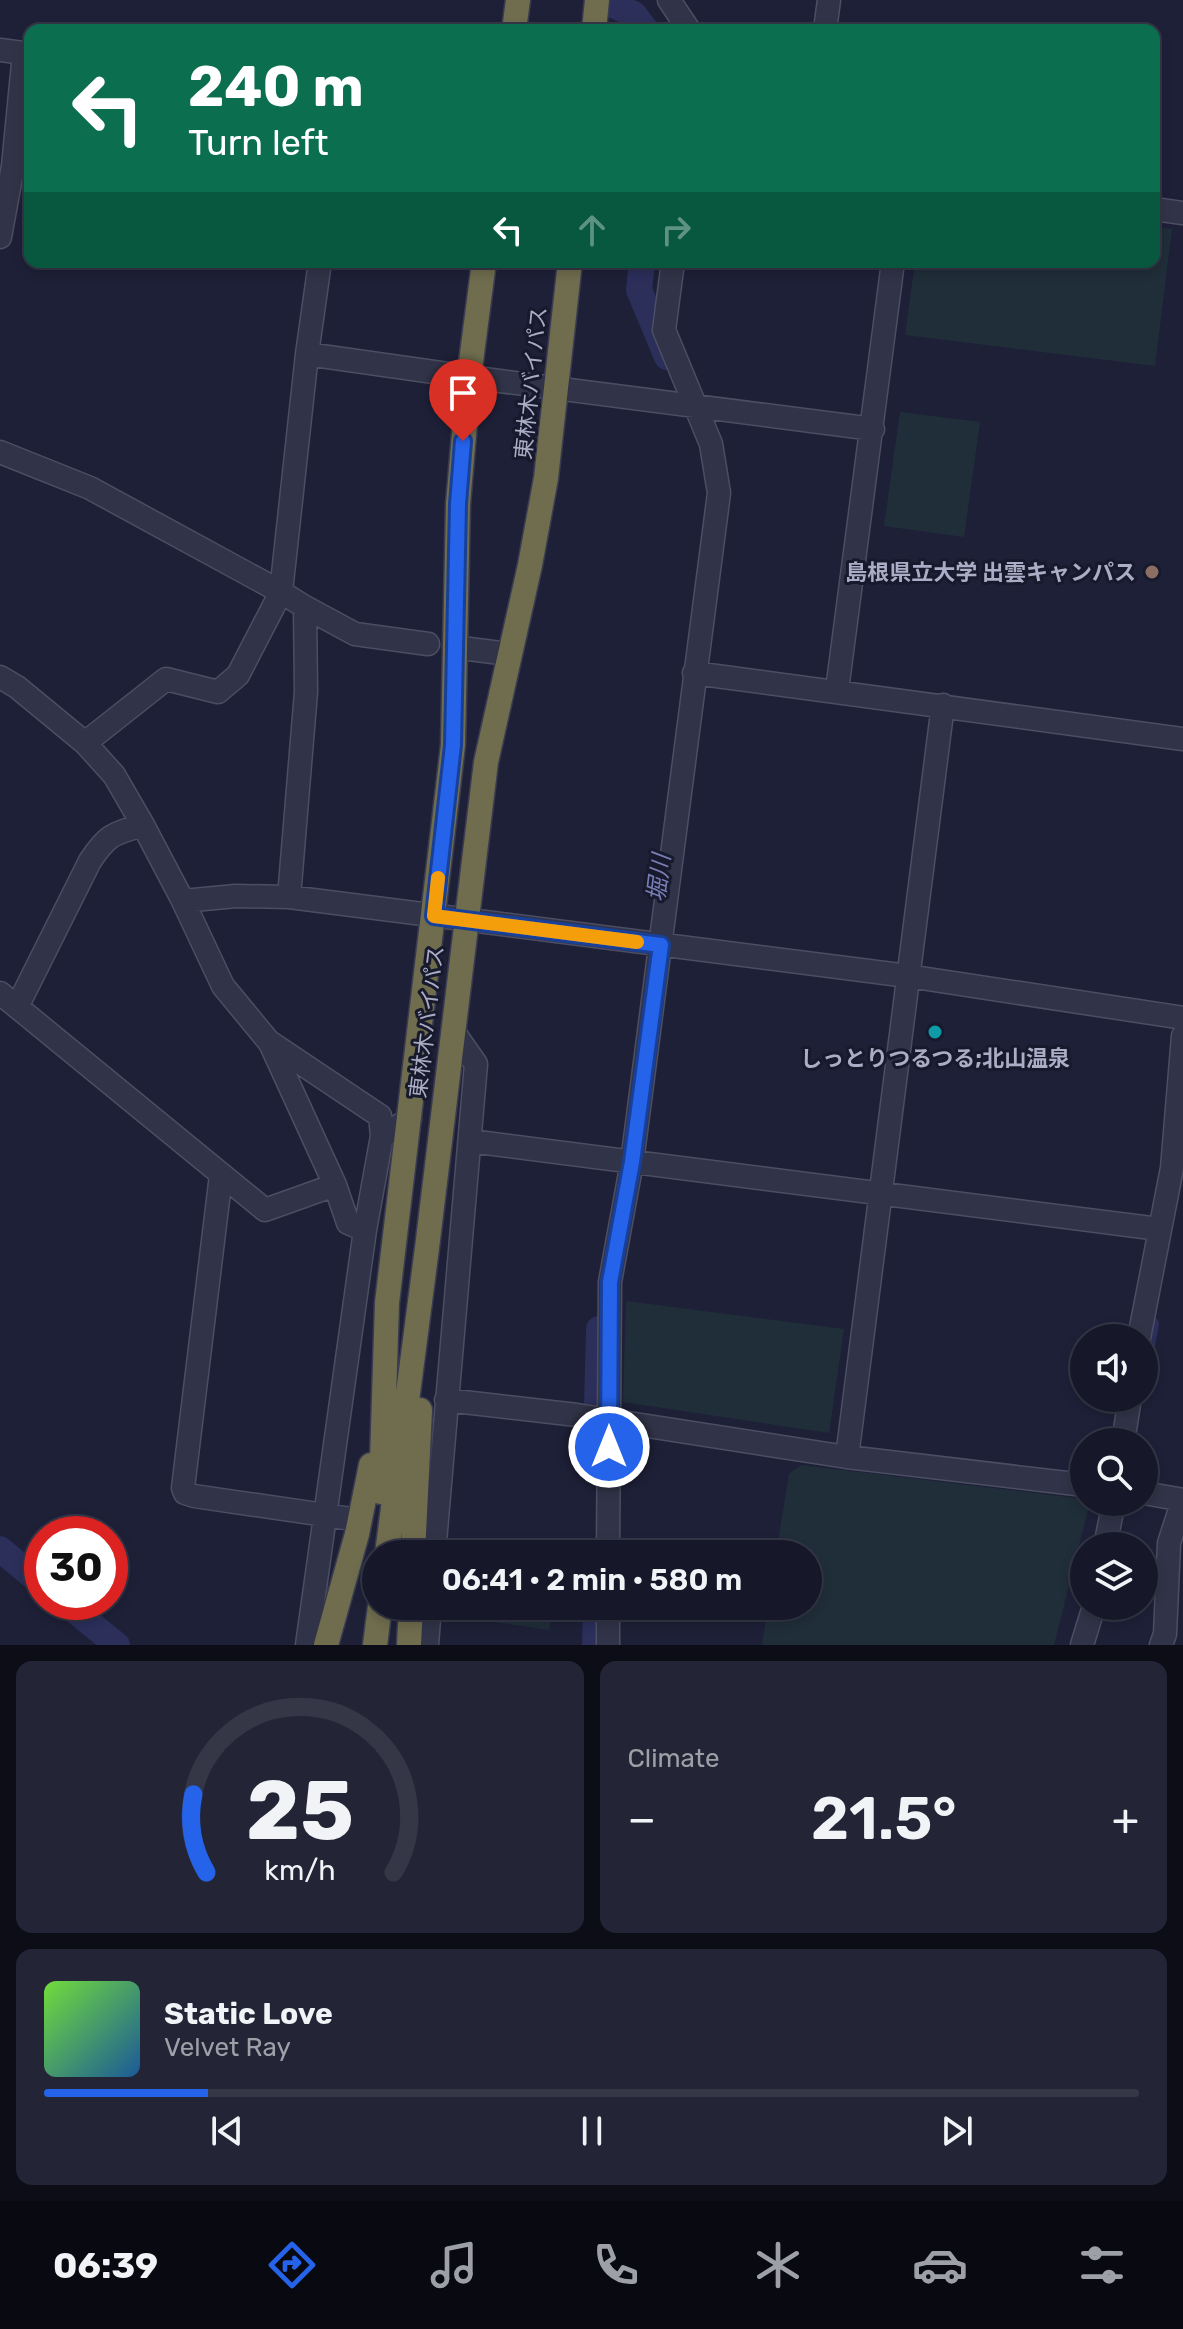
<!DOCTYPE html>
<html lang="en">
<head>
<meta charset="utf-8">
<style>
  body { margin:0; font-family:Rubik,"Noto Sans JP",sans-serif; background:#232536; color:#f1f3f6; height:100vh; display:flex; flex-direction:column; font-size:30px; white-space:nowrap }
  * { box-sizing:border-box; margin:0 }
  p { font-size:26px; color:#9ea0a8 }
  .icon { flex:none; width:44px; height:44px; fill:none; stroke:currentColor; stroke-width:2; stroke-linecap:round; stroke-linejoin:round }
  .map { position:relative; height:1645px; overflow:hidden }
  .details { display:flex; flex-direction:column; gap:16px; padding:16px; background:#0c0d17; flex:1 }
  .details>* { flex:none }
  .guide { position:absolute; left:24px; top:24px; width:1136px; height:244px; border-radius:16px; box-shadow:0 4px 12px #0003,0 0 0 2px #353747; background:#0b6e4f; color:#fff; overflow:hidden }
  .tools { position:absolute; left:1070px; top:1324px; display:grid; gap:16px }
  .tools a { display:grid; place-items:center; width:88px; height:88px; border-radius:50%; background:#16182a; box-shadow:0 4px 12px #0003,0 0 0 2px #353747; font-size:40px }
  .speed { position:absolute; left:24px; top:1516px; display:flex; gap:16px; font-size:40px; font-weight:700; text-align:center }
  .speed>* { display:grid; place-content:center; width:104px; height:104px; border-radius:50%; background:#16182a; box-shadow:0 4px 12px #0003,0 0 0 2px #353747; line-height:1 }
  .speed .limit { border:12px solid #d22; background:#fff; color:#111 }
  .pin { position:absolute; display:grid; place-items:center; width:68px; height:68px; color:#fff; margin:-82px -34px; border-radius:50% 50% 50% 0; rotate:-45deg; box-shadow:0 0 8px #0007 }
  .pin .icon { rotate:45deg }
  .me { position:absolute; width:88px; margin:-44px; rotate:0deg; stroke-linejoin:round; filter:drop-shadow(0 0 6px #0008) }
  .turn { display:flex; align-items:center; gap:28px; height:168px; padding:0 32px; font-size:36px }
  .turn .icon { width:104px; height:104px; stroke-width:2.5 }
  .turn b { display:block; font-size:56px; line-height:68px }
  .lanes { display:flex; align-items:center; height:76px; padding:0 32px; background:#0003; justify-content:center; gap:40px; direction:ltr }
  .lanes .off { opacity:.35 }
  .big { font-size:60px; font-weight:600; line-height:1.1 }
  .details .tile { flex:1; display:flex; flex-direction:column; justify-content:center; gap:12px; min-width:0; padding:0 28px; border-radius:16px; background:#232536 }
  .details .dial { align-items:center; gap:0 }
  .dial svg { height:208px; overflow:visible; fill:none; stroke:#353747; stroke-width:7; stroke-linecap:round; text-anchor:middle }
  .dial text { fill:#f1f3f6; stroke:none }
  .song { display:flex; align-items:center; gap:24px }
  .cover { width:96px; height:96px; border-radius:12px; background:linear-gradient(135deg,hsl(100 70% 55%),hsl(210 70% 35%)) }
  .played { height:8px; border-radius:4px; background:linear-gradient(90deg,#2563eb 15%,#353747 15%) }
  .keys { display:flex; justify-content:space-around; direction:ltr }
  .heat { display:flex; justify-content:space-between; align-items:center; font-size:44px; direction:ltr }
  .details .tiles { flex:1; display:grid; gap:16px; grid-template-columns:1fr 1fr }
  .tile:last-child { grid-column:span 2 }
  .trip { position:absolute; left:362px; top:1540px; width:460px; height:80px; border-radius:40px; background:#16182a; box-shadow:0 4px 12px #0003,0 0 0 2px #353747; font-weight:600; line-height:80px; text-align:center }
  .menu { display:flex; height:128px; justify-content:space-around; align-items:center; background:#090a11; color:#9ea0a8 }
  .menu .icon { width:56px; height:56px }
  .menu .on { color:#2563eb }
  .menu b { font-size:36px; color:#f1f3f6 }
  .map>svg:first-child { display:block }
  .park { fill:#202e39 }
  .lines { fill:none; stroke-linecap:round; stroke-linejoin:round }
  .canal { stroke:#2b2f5a; stroke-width:14 }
  .river { stroke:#2b2f5a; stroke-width:26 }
  .minor-casing { stroke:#4c4e63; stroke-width:25 }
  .highway-casing { stroke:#393b50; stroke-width:27 }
  .minor { stroke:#313348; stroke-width:22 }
  .highway { stroke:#6f6d4e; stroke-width:24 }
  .route-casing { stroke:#184099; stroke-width:20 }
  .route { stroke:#2563eb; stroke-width:14 }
  .slow { stroke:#f59e0b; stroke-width:14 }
  .education-dot { fill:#8d6e63; stroke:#17192c; stroke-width:3 }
  .culture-dot { fill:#0f9aa8; stroke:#17192c; stroke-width:3 }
  .labels { text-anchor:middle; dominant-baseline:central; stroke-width:6; stroke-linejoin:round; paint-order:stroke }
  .street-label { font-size:22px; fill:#abacc5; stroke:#17192c }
  .poi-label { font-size:22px; font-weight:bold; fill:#abacc5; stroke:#17192c; text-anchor:end }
  .water-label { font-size:24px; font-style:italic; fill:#797eb5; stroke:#17192c }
</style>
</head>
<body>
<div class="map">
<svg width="1183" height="1645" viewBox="0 0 1183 1645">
  <rect width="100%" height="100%" fill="#1e2038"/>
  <path class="park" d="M1154,227L1172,229L1155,366L905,335L915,262H1154Z
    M900,412L980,422L964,537L884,526Z
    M626,1301L844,1329L829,1433L623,1402Z
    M801,1465L1084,1499V1502H1090L1054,1645H762L768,1606H808V1554H776L789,1474Z
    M507,1540L561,1547L560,1554H505Z
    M498,1606H553L549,1630L495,1622Z"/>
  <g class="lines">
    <path class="canal" d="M1144,1367L1152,1324"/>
    <path class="river" d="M617,7L634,14L646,30
      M642,262L639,290L667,357
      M599,1329L597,1405L600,1442
      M0,1549L42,1584
      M64,1602L117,1645
      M595,1645L596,1606"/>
    <defs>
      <path id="minor" d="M669,0L689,30
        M825,30L829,0
        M0,50L30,54
        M1154,209L1183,213
        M0,237L13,166L24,53
        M307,354L469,377L873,429
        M0,452L90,488L281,592L238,675L218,692L166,679L85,743
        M305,607L355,634L428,644
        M454,647L508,654
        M694,673L1183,739
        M0,677L17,687L85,743L114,775L143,825L183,901L223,986L270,1043L335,1185L348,1223L365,1230
        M837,690L893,262
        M289,897L306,692L305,607L281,592L307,354L320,262
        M183,901L236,896L289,897L908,976L1183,1018
        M0,993L265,1210L335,1185
        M17,1007L90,861C108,834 113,834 143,825
        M271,1043L380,1116L382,1136
        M470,1141L1159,1229
        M221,1175L183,1488L185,1493L194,1496L352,1519
        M1139,1338L1172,1168L1183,1036
        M446,1400L577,1415L847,1457L1084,1485
        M1123,1442L1130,1398
        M847,1457L943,705
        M1144,1493L1183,1500
        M1105,1546L1114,1502
        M434,1554L476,1064L453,1031
        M608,1554L610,1282L632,1162L719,493L711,444L664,330L673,262
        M307,1645L365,1230L382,1136L410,1119
        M427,1645L430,1606
        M608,1645V1606
        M1082,1645L1094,1606
        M1161,1645L1165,1634L1169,1543L1183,1500"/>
      <path id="highway" d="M514,30L518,0
        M594,30L597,0
        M381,1492L387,1303L453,745L458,504L469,377L484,262
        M387,1554L427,1248L486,762L530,565L546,478L570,262
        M413,1554L420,1410
        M326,1645L357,1534L371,1465
        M375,1645L380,1606
        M409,1645L411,1606"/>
    </defs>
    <use href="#minor" class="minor-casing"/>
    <use href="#highway" class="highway-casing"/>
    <use href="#minor" class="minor"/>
    <use href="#highway" class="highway"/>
  </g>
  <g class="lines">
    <defs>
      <path id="route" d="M463,441L458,504L453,745L434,916L661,945L632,1162L610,1282L609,1447"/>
    </defs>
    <use href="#route" class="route-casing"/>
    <use href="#route" class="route"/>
    <path class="slow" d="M438,878L434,916L637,942"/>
  </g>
  <circle class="education-dot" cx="1152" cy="572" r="8"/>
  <circle class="culture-dot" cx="935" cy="1032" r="8"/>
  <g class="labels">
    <g class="street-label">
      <text transform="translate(531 383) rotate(-84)">東林木バイパス</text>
      <text transform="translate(427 1022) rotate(-83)">東林木バイパス</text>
    </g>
    <g class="poi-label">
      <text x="1136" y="572">島根県立大学 出雲キャンパス</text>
      <text x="935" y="1058" text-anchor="middle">しっとりつるつる;北山温泉</text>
    </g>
    <g class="water-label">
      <text transform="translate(659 878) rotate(-83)">堀川</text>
    </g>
  </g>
</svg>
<div class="tools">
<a><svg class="icon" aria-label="sound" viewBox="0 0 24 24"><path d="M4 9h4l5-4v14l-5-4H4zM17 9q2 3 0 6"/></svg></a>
<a><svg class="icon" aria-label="search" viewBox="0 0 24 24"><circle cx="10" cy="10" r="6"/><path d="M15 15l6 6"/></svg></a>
<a><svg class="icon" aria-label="layers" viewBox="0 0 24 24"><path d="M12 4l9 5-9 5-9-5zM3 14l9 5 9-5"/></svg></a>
</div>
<div class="speed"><div class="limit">30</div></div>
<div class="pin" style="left:463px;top:441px;background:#d93025"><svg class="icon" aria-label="arrive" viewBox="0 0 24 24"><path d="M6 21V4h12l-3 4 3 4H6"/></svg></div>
<svg class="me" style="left:609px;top:1447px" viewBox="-20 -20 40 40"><circle r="17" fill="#2563eb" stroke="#fff" stroke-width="3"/><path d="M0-11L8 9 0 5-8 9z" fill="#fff"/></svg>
<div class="trip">06:41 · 2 min · 580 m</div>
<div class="guide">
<div class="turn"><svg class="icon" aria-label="left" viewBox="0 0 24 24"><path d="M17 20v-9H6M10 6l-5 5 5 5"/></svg><div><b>240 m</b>Turn left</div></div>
<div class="lanes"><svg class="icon" aria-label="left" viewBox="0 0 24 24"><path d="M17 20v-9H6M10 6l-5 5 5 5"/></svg><svg class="icon off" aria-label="ahead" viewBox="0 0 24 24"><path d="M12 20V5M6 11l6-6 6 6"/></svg><svg class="icon off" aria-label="right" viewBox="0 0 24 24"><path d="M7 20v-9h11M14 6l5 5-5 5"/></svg></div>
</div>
</div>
<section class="details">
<div class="tiles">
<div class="tile dial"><svg viewBox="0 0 100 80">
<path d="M14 69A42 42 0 1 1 86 69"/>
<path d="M14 69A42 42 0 0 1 9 39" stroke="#2563eb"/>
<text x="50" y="56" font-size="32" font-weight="700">25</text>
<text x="50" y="72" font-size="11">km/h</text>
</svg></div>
<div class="tile"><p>Climate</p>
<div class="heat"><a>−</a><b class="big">21.5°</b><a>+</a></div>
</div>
<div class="tile">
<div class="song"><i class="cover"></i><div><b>Static Love</b><p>Velvet Ray</p></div></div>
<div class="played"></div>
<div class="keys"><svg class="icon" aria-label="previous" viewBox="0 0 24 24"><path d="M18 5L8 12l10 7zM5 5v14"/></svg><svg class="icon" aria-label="pause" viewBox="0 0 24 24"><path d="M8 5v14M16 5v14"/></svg><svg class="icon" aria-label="next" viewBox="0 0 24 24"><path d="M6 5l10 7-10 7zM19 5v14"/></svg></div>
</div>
</div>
</section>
<nav class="menu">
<b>06:39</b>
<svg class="icon on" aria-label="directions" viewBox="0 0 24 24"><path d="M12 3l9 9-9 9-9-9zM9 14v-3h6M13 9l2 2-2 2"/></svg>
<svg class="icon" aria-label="music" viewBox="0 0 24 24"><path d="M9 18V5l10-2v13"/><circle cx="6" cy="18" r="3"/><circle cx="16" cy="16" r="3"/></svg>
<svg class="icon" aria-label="phone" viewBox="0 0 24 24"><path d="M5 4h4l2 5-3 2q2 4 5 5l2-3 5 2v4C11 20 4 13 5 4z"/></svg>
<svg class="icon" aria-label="climate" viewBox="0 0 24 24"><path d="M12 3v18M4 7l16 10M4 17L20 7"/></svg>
<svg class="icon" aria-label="car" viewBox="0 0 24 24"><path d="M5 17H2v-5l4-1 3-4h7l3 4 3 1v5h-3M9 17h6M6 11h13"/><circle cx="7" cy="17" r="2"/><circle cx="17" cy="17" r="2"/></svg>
<svg class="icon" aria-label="filters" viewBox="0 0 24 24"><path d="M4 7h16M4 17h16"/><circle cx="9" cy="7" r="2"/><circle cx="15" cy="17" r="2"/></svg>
</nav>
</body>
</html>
